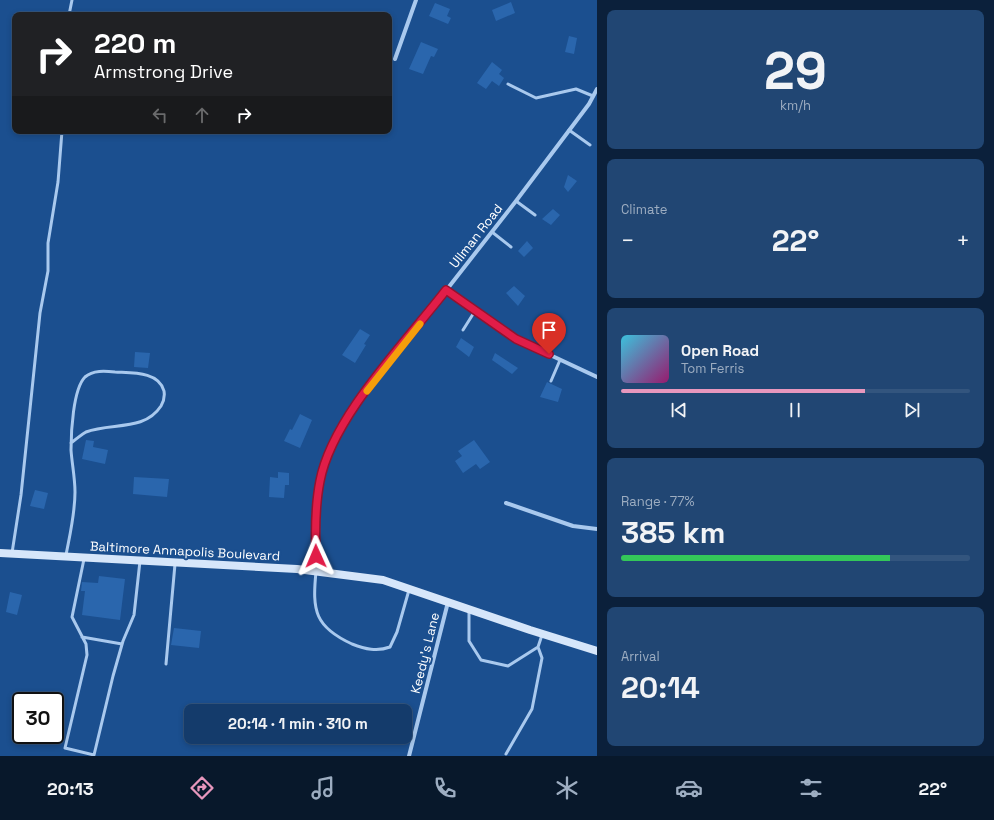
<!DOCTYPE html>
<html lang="en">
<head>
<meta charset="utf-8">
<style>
  body { margin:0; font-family:"Space Grotesk",sans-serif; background:#214673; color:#f1f3f6; height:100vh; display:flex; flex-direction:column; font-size:15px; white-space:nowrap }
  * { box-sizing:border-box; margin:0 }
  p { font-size:13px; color:#9dadc1 }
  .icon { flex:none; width:22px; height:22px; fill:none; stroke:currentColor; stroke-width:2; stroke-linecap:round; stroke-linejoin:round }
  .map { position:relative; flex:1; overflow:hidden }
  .sheet { display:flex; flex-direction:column; gap:10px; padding:10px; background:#0b203b; width:397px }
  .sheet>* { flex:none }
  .hud { position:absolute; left:12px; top:12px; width:380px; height:122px; border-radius:8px; box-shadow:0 2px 6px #0003,0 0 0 1px #33557e; background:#202124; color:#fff; overflow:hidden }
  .speed { position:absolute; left:12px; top:692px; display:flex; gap:8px; font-size:20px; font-weight:700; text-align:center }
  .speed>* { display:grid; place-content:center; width:52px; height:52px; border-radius:50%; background:#143b6b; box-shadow:0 2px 6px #0003,0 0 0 1px #33557e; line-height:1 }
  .speed .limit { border:2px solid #111; border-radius:6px; background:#fff; color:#111 }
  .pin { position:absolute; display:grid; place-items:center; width:34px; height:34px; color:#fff; margin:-41px -17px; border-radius:50% 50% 50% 0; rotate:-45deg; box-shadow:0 0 4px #0007 }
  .pin .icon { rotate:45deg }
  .me { position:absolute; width:44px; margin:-22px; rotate:359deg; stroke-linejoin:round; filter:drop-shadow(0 0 3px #0008) }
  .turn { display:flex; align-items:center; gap:14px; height:84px; padding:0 16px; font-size:18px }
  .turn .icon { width:52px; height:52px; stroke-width:2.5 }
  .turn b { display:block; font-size:28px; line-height:34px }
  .lanes { display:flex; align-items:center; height:38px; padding:0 16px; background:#0003; justify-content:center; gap:20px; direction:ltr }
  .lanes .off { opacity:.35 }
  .big { font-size:30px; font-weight:700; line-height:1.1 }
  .sheet .tile { flex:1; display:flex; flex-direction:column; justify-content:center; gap:6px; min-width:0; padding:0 14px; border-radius:8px; background:#214673 }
  .sheet .dial { align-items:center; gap:0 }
  .dial b { font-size:52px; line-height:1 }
  .song { display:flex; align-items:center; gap:12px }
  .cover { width:48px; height:48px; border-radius:6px; background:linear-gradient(135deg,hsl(190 70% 55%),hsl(320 70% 35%)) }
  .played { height:4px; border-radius:2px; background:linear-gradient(90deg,#e797bd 70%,#33557e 70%) }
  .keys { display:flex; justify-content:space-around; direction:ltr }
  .heat { display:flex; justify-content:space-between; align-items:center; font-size:22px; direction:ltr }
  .charge { height:6px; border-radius:3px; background:linear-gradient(90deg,#34c759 77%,#33557e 0) }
  .trip { position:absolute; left:184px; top:704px; width:228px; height:40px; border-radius:8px; background:#143b6b; box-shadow:0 2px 6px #0003,0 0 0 1px #33557e; font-weight:700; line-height:40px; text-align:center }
  .dock { display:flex; height:64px; justify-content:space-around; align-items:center; background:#08182b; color:#9dadc1 }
  .dock .icon { width:28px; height:28px }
  .dock .selected { color:#e797bd }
  .dock b { font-size:18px; color:#f1f3f6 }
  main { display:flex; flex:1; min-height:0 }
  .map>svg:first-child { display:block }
  .building { fill:#2a66ad }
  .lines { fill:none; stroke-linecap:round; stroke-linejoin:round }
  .service { stroke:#a9c9ee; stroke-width:3 }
  .minor { stroke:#a9c9ee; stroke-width:4 }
  .secondary { stroke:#d6e6fa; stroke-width:8 }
  .route-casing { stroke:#92132f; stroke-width:10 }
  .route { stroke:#e11d48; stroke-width:7 }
  .slow { stroke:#f59e0b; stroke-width:7 }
  .labels { text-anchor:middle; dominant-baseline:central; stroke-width:4; stroke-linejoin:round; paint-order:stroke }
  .street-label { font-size:13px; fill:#fff; stroke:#1b4f8f }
</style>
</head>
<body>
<main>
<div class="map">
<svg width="597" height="756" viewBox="0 0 597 756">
  <rect width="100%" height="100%" fill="#1b4f8f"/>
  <path class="building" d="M511,2L515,13L496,21L492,10Z
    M435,3L450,9L447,16L451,18L448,24L429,16Z
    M569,36L577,38L574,54L565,52Z
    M421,42L438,49L434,57L431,56L423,74L409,69Z
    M492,62L502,70L499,74L504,78L499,86L492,81L486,89L477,83Z
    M568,175L577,181L568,192L564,187Z
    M553,209L560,215L551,225L542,219Z
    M527,241L533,248L524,257L518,251Z
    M514,286L525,296L518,306L506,293Z
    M360,329L370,335L364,344L366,345L355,363L342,355Z
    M461,338L474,347L469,357L456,347Z
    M135,352L150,353L148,368L134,367Z
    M495,353L518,368L512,374L492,360Z
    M547,382L562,389L558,402L540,397Z
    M300,414L312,420L300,448L284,441L290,429L292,430Z
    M86,440L94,441L93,447L108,450L105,464L82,459Z
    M474,440L490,462L480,469L476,464L463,473L455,461L462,456L458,451Z
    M278,472L289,473V485H285L284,498L269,497L270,477L278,478Z
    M134,477L169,479L167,497L133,494Z
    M35,490L48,493L44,509L30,506Z
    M99,576L125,579L120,620L82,615L85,591H81L82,582L98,583Z
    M10,592L22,595L17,615L6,612Z
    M174,628L201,631L199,648L171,645Z"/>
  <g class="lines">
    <path class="service" d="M69,15L72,0
      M508,84L536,98L576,89L593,96
      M569,130L590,145
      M516,201L535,215
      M492,232L511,247
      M463,330L475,311
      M551,381L560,360
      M12,553L21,495L40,313L48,271V243L58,182L62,131
      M66,555C70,534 75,514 75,492C75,478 72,464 71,450C71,433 73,389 85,377C93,370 105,371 115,372C131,373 159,371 164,391C165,397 164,401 161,406C144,432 111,422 86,432C81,435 76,439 71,443
      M84,559L72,617L86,644L87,655L65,748L94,755L113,676L123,641L134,615L140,561
      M316,572C312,611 315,627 352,644C365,649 377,652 390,647L397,632L409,590
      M469,611V641L481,660L508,666L538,647L542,635
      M82,637L122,644
      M166,664L175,564
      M506,754L532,709L542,658L538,647"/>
    <path class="minor" d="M395,59L416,0
      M446,290L516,339L597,377
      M506,503L573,526L597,529
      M316,571C315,525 314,480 335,438C340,427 348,417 355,407L516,201L589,104L597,89
      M409,756L448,602"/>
    <path class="secondary" d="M0,553L297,569L383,580L530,630L597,651"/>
  </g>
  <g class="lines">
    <defs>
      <path id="route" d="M316,556C315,531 315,506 320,481C332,417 406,342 446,290L516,339L549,354"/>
    </defs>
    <use href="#route" class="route-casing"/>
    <use href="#route" class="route"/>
    <path class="slow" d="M367,391L420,324"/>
  </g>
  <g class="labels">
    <g class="street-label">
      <text transform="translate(476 236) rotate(-52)">Ullman Road</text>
      <text transform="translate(185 551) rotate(3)">Baltimore Annapolis Boulevard</text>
      <text transform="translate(425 653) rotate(-76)">Keedy's Lane</text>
    </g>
  </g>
</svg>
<div class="speed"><div class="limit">30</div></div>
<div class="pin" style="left:549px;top:354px;background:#d93025"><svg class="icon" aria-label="arrive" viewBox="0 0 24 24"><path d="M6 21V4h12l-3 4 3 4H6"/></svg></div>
<svg class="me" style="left:316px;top:556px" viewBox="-20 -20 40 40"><path d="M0-17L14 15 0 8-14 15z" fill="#e11d48" stroke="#fff" stroke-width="4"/></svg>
<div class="trip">20:14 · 1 min · 310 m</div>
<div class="hud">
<div class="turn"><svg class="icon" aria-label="right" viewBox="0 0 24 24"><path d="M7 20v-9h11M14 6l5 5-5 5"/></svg><div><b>220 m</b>Armstrong Drive</div></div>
<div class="lanes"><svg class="icon off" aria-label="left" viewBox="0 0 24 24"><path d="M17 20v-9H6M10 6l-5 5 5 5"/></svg><svg class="icon off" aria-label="ahead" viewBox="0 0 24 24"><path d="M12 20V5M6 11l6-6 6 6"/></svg><svg class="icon" aria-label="right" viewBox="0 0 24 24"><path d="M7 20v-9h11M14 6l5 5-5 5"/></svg></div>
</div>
</div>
<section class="sheet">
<div class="tile dial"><b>29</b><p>km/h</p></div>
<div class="tile"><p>Climate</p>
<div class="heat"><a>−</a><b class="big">22°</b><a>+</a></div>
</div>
<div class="tile">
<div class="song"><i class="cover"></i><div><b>Open Road</b><p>Tom Ferris</p></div></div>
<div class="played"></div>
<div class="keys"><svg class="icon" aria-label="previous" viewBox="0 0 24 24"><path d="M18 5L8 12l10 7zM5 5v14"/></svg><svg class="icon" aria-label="pause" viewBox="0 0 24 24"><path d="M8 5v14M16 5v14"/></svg><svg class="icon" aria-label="next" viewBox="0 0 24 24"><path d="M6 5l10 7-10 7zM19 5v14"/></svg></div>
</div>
<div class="tile"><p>Range · 77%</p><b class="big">385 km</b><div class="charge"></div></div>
<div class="tile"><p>Arrival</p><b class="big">20:14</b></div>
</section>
</main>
<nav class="dock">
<b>20:13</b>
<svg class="icon selected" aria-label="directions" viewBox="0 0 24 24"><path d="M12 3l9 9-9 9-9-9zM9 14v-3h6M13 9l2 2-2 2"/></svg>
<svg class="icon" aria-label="music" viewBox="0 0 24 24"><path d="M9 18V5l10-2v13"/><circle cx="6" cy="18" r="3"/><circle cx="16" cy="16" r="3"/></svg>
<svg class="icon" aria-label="phone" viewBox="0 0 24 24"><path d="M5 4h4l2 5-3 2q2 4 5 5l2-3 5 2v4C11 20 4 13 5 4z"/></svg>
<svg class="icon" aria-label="climate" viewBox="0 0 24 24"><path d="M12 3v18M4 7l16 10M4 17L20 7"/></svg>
<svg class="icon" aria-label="car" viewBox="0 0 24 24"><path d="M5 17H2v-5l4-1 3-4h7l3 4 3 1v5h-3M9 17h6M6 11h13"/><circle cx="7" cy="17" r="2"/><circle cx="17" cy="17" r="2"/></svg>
<svg class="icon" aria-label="filters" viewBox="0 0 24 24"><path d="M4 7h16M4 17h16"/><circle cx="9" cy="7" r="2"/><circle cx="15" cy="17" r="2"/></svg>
<b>22°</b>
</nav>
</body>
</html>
